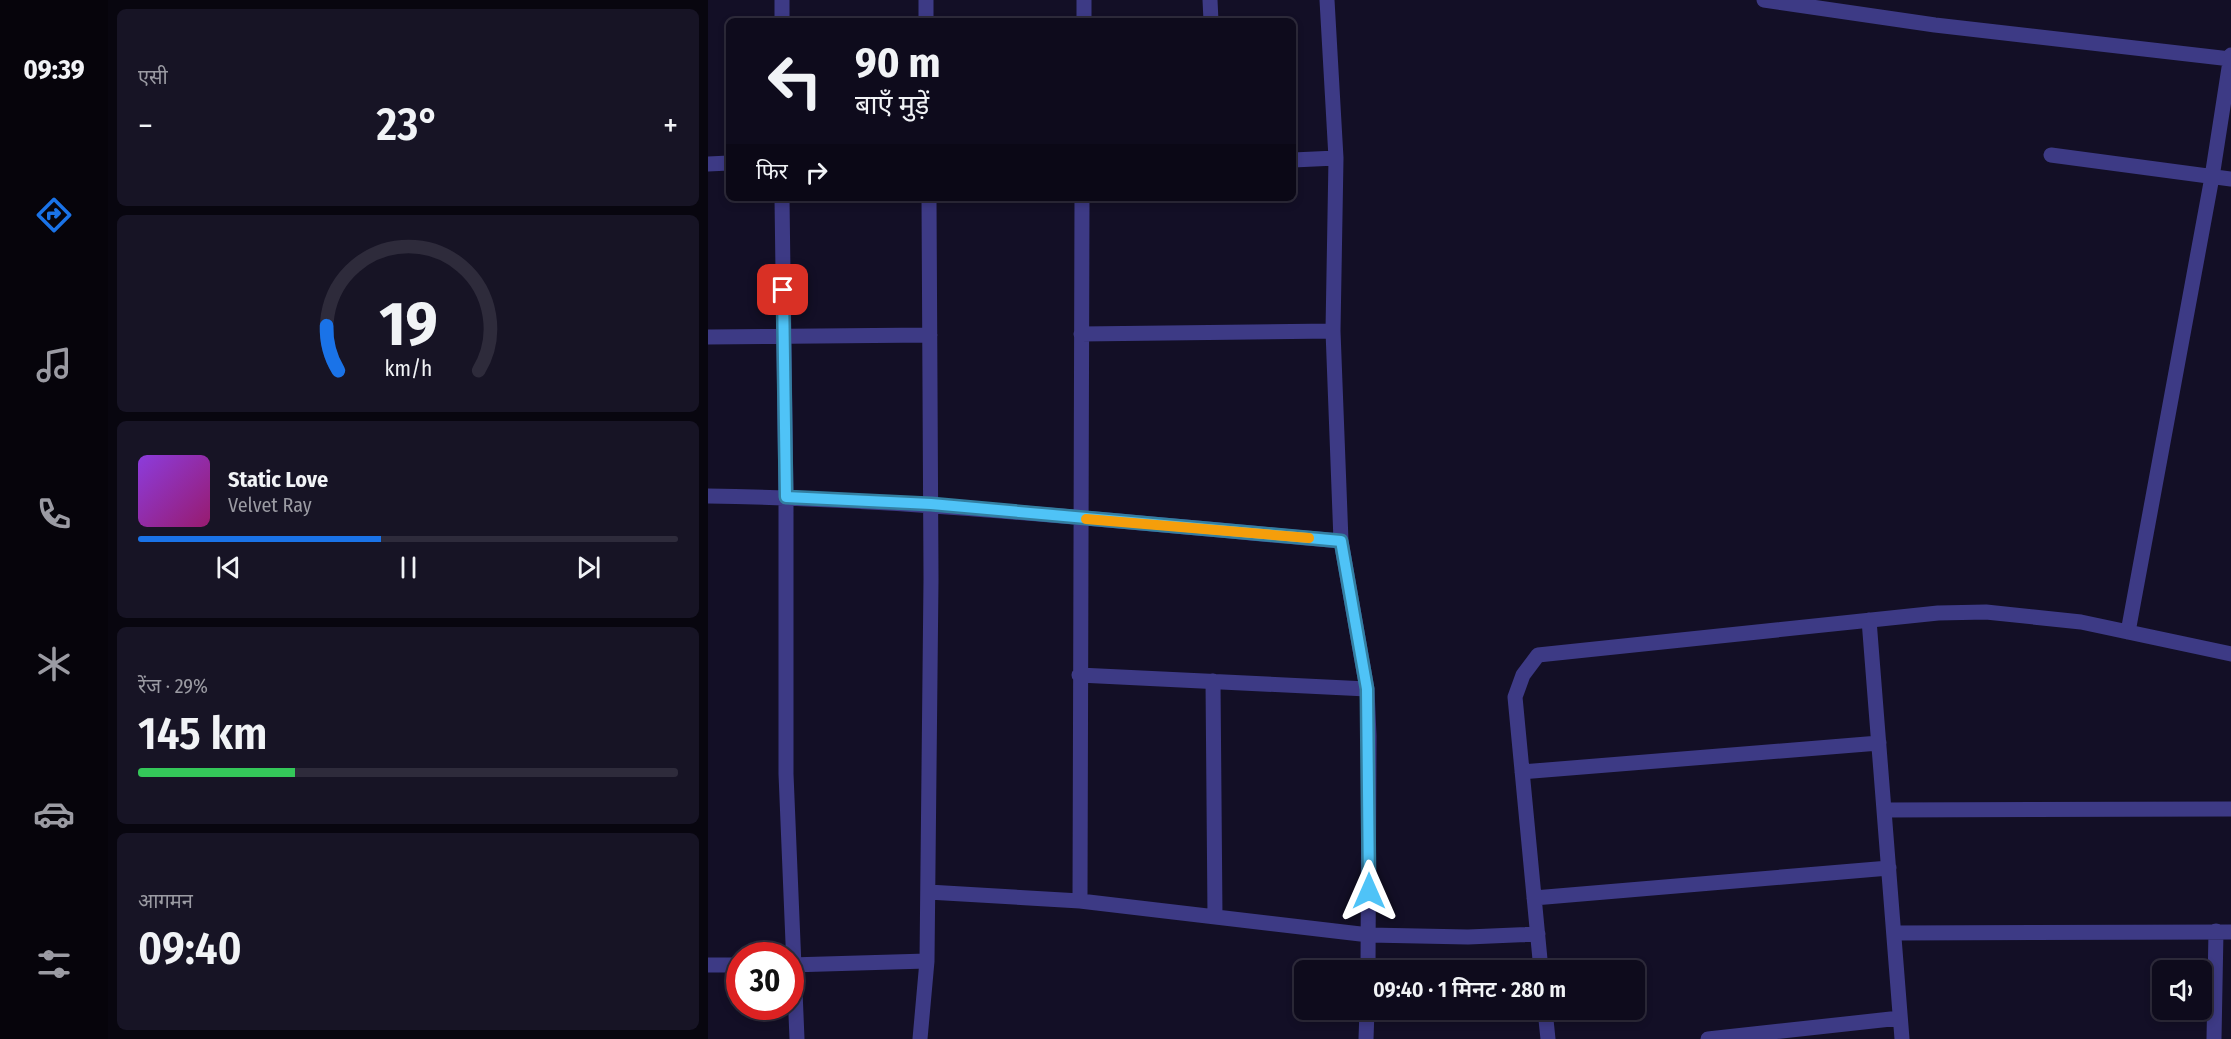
<!DOCTYPE html>
<html lang="hi">
<head>
<meta charset="utf-8">
<style>
  body { margin:0; font-family:"Fira Sans Condensed","Noto Sans Devanagari",sans-serif; background:#171425; color:#f1f3f6; height:100vh; display:flex; flex-direction:column; font-size:22px; white-space:nowrap }
  * { box-sizing:border-box; margin:0 }
  p { font-size:20px; color:#9b9ba3 }
  .icon { flex:none; width:33px; height:33px; fill:none; stroke:currentColor; stroke-width:2; stroke-linecap:round; stroke-linejoin:round }
  .map { position:relative; flex:1; overflow:hidden }
  .panel { display:flex; flex-direction:column; gap:9px; padding:9px; background:#08060f; width:600px }
  .panel>* { flex:none }
  .top-card { position:absolute; left:18px; top:18px; width:570px; height:183px; border-radius:9px; box-shadow:0 3px 9px #0003,0 0 0 2px #2e2b3b; background:#0e0b1c; color:#f1f3f6; overflow:hidden }
  .buttons { position:absolute; left:1444px; top:960px; display:grid; gap:12px }
  .buttons a { display:grid; place-items:center; width:60px; height:60px; border-radius:9px; background:#0e0b1c; box-shadow:0 3px 9px #0003,0 0 0 2px #2e2b3b; font-size:30px }
  .speed { position:absolute; left:18px; top:942px; display:flex; gap:12px; font-size:30px; font-weight:700; text-align:center }
  .speed>* { display:grid; place-content:center; width:78px; height:78px; border-radius:50%; background:#0e0b1c; box-shadow:0 3px 9px #0003,0 0 0 2px #2e2b3b; line-height:1 }
  .speed .limit { border:9px solid #d22; background:#fff; color:#111 }
  .pin { position:absolute; display:grid; place-items:center; width:51px; height:51px; color:#fff; margin:-26px; border-radius:12px; box-shadow:0 3px 9px #0006 }
  .me { position:absolute; width:66px; margin:-33px; rotate:0deg; stroke-linejoin:round; filter:drop-shadow(0 0 4px #0008) }
  .turn { display:flex; align-items:center; gap:21px; height:126px; padding:0 30px; font-size:27px }
  .turn .icon { width:78px; height:78px; stroke-width:2.5 }
  .turn b { display:block; font-size:42px; line-height:51px }
  .then { display:flex; align-items:center; height:57px; padding:0 30px; background:#0003; gap:12px; font-size:22px }
  .big { font-size:45px; font-weight:600; line-height:1.1 }
  .panel .card { flex:1; display:flex; flex-direction:column; justify-content:center; gap:9px; min-width:0; padding:0 21px; border-radius:9px; background:#171425 }
  .panel .dial { align-items:center; gap:0 }
  .dial svg { height:156px; overflow:visible; fill:none; stroke:#2e2b3b; stroke-width:7; stroke-linecap:round; text-anchor:middle }
  .dial text { fill:#f1f3f6; stroke:none }
  .song { display:flex; align-items:center; gap:18px }
  .cover { width:72px; height:72px; border-radius:9px; background:linear-gradient(135deg,hsl(270 70% 55%),hsl(320 70% 35%)) }
  .played { height:6px; border-radius:3px; background:linear-gradient(90deg,#1a73e8 45%,#2e2b3b 45%) }
  .keys { display:flex; justify-content:space-around; direction:ltr }
  .heat { display:flex; justify-content:space-between; align-items:center; font-size:33px; direction:ltr }
  .charge { height:9px; border-radius:4px; background:linear-gradient(90deg,#34c759 29%,#2e2b3b 0) }
  .trip { position:absolute; left:586px; top:960px; width:351px; height:60px; border-radius:9px; background:#0e0b1c; box-shadow:0 3px 9px #0003,0 0 0 2px #2e2b3b; font-weight:600; line-height:60px; text-align:center }
  main { display:flex; flex:1; min-height:0 }
  .dock { display:flex; flex-direction:column; width:108px; justify-content:space-around; align-items:center; background:#06040b; color:#9b9ba3 }
  .dock .icon { width:42px; height:42px }
  .dock .on { color:#1a73e8 }
  .dock b { font-size:27px; color:#f1f3f6 }
  .map>svg:first-child { display:block }
  .lines { fill:none; stroke-linecap:round; stroke-linejoin:round }
  .minor { stroke:#3d3a85; stroke-width:15 }
  .route-casing { stroke:#337fa1; stroke-width:15 }
  .route { stroke:#4fc3f7; stroke-width:10 }
  .slow { stroke:#f59e0b; stroke-width:10 }
</style>
</head>
<body>
<main>
<nav class="dock">
<b>09:39</b>
<svg class="icon on" aria-label="directions" viewBox="0 0 24 24"><path d="M12 3l9 9-9 9-9-9zM9 14v-3h6M13 9l2 2-2 2"/></svg>
<svg class="icon" aria-label="music" viewBox="0 0 24 24"><path d="M9 18V5l10-2v13"/><circle cx="6" cy="18" r="3"/><circle cx="16" cy="16" r="3"/></svg>
<svg class="icon" aria-label="phone" viewBox="0 0 24 24"><path d="M5 4h4l2 5-3 2q2 4 5 5l2-3 5 2v4C11 20 4 13 5 4z"/></svg>
<svg class="icon" aria-label="climate" viewBox="0 0 24 24"><path d="M12 3v18M4 7l16 10M4 17L20 7"/></svg>
<svg class="icon" aria-label="car" viewBox="0 0 24 24"><path d="M5 17H2v-5l4-1 3-4h7l3 4 3 1v5h-3M9 17h6M6 11h13"/><circle cx="7" cy="17" r="2"/><circle cx="17" cy="17" r="2"/></svg>
<svg class="icon" aria-label="filters" viewBox="0 0 24 24"><path d="M4 7h16M4 17h16"/><circle cx="9" cy="7" r="2"/><circle cx="15" cy="17" r="2"/></svg>
</nav>
<section class="panel">
<div class="card"><p>एसी</p>
<div class="heat"><a>−</a><b class="big">23°</b><a>+</a></div>
</div>
<div class="card dial"><svg viewBox="0 0 100 80">
<path d="M14 69A42 42 0 1 1 86 69"/>
<path d="M14 69A42 42 0 0 1 8 46" stroke="#1a73e8"/>
<text x="50" y="56" font-size="32" font-weight="700">19</text>
<text x="50" y="72" font-size="11">km/h</text>
</svg></div>
<div class="card">
<div class="song"><i class="cover"></i><div><b>Static Love</b><p>Velvet Ray</p></div></div>
<div class="played"></div>
<div class="keys"><svg class="icon" aria-label="previous" viewBox="0 0 24 24"><path d="M18 5L8 12l10 7zM5 5v14"/></svg><svg class="icon" aria-label="pause" viewBox="0 0 24 24"><path d="M8 5v14M16 5v14"/></svg><svg class="icon" aria-label="next" viewBox="0 0 24 24"><path d="M6 5l10 7-10 7zM19 5v14"/></svg></div>
</div>
<div class="card"><p>रेंज · 29%</p><b class="big">145 km</b><div class="charge"></div></div>
<div class="card"><p>आगमन</p><b class="big">09:40</b></div>
</section>
<div class="map">
<svg width="1523" height="1039" viewBox="0 0 1523 1039">
  <rect width="100%" height="100%" fill="#130f26"/>
  <g class="lines">
    <path class="minor" d="M218,0V21
      M502,0L503,21
      M619,0L628,158L625,331L633,541L659,689L661,736L660,970
      M1056,0L1227,25L1523,59
      M74,21V0
      M376,21V0
      M1343,155L1523,179
      M585,160L628,158
      M0,164L21,163
      M74,198L78,497V774L89,1039
      M373,334L625,331
      M0,337L222,335
      M0,496C212,499 422,523 633,541
      M1161,620L1194,1039
      M1420,632L1504,177L1523,55
      M371,675L659,689
      M505,681L507,917
      M814,772L1171,743
      M1176,810L1523,809
      M220,892L372,901L661,935L760,937L830,934
      M826,898L1181,868
      M372,901L374,198
      M1186,933L1523,932
      M0,965H32
      M82,965L219,961
      M833,970L807,697L815,675L830,655L1230,613L1278,612L1373,622L1523,654
      M837,1010L840,1039
      M212,1039L219,961L223,579L221,198
      M658,1039L659,1010
      M1000,1039L1192,1018
      M1506,1039L1508,931"/>
  </g>
  <g class="lines">
    <defs>
      <path id="route" d="M75,290L78,497L223,504L633,541L659,689L661,891"/>
    </defs>
    <use href="#route" class="route-casing"/>
    <use href="#route" class="route"/>
    <path class="slow" d="M378,519L601,538"/>
  </g>
</svg>
<div class="buttons">
<a><svg class="icon" aria-label="sound" viewBox="0 0 24 24"><path d="M4 9h4l5-4v14l-5-4H4zM17 9q2 3 0 6"/></svg></a>
</div>
<div class="speed"><div class="limit">30</div></div>
<div class="pin" style="left:75px;top:290px;background:#d93025"><svg class="icon" aria-label="arrive" viewBox="0 0 24 24"><path d="M6 21V4h12l-3 4 3 4H6"/></svg></div>
<svg class="me" style="left:661px;top:891px" viewBox="-20 -20 40 40"><path d="M0-17L14 15 0 8-14 15z" fill="#4fc3f7" stroke="#fff" stroke-width="4"/></svg>
<div class="trip">09:40 · 1 मिनट · 280 m</div>
<div class="top-card">
<div class="turn"><svg class="icon" aria-label="left" viewBox="0 0 24 24"><path d="M17 20v-9H6M10 6l-5 5 5 5"/></svg><div><b>90 m</b>बाएँ मुड़ें</div></div>
<div class="then">फिर<svg class="icon" aria-label="right" viewBox="0 0 24 24"><path d="M7 20v-9h11M14 6l5 5-5 5"/></svg></div>
</div>
</div>
</main>
</body>
</html>
